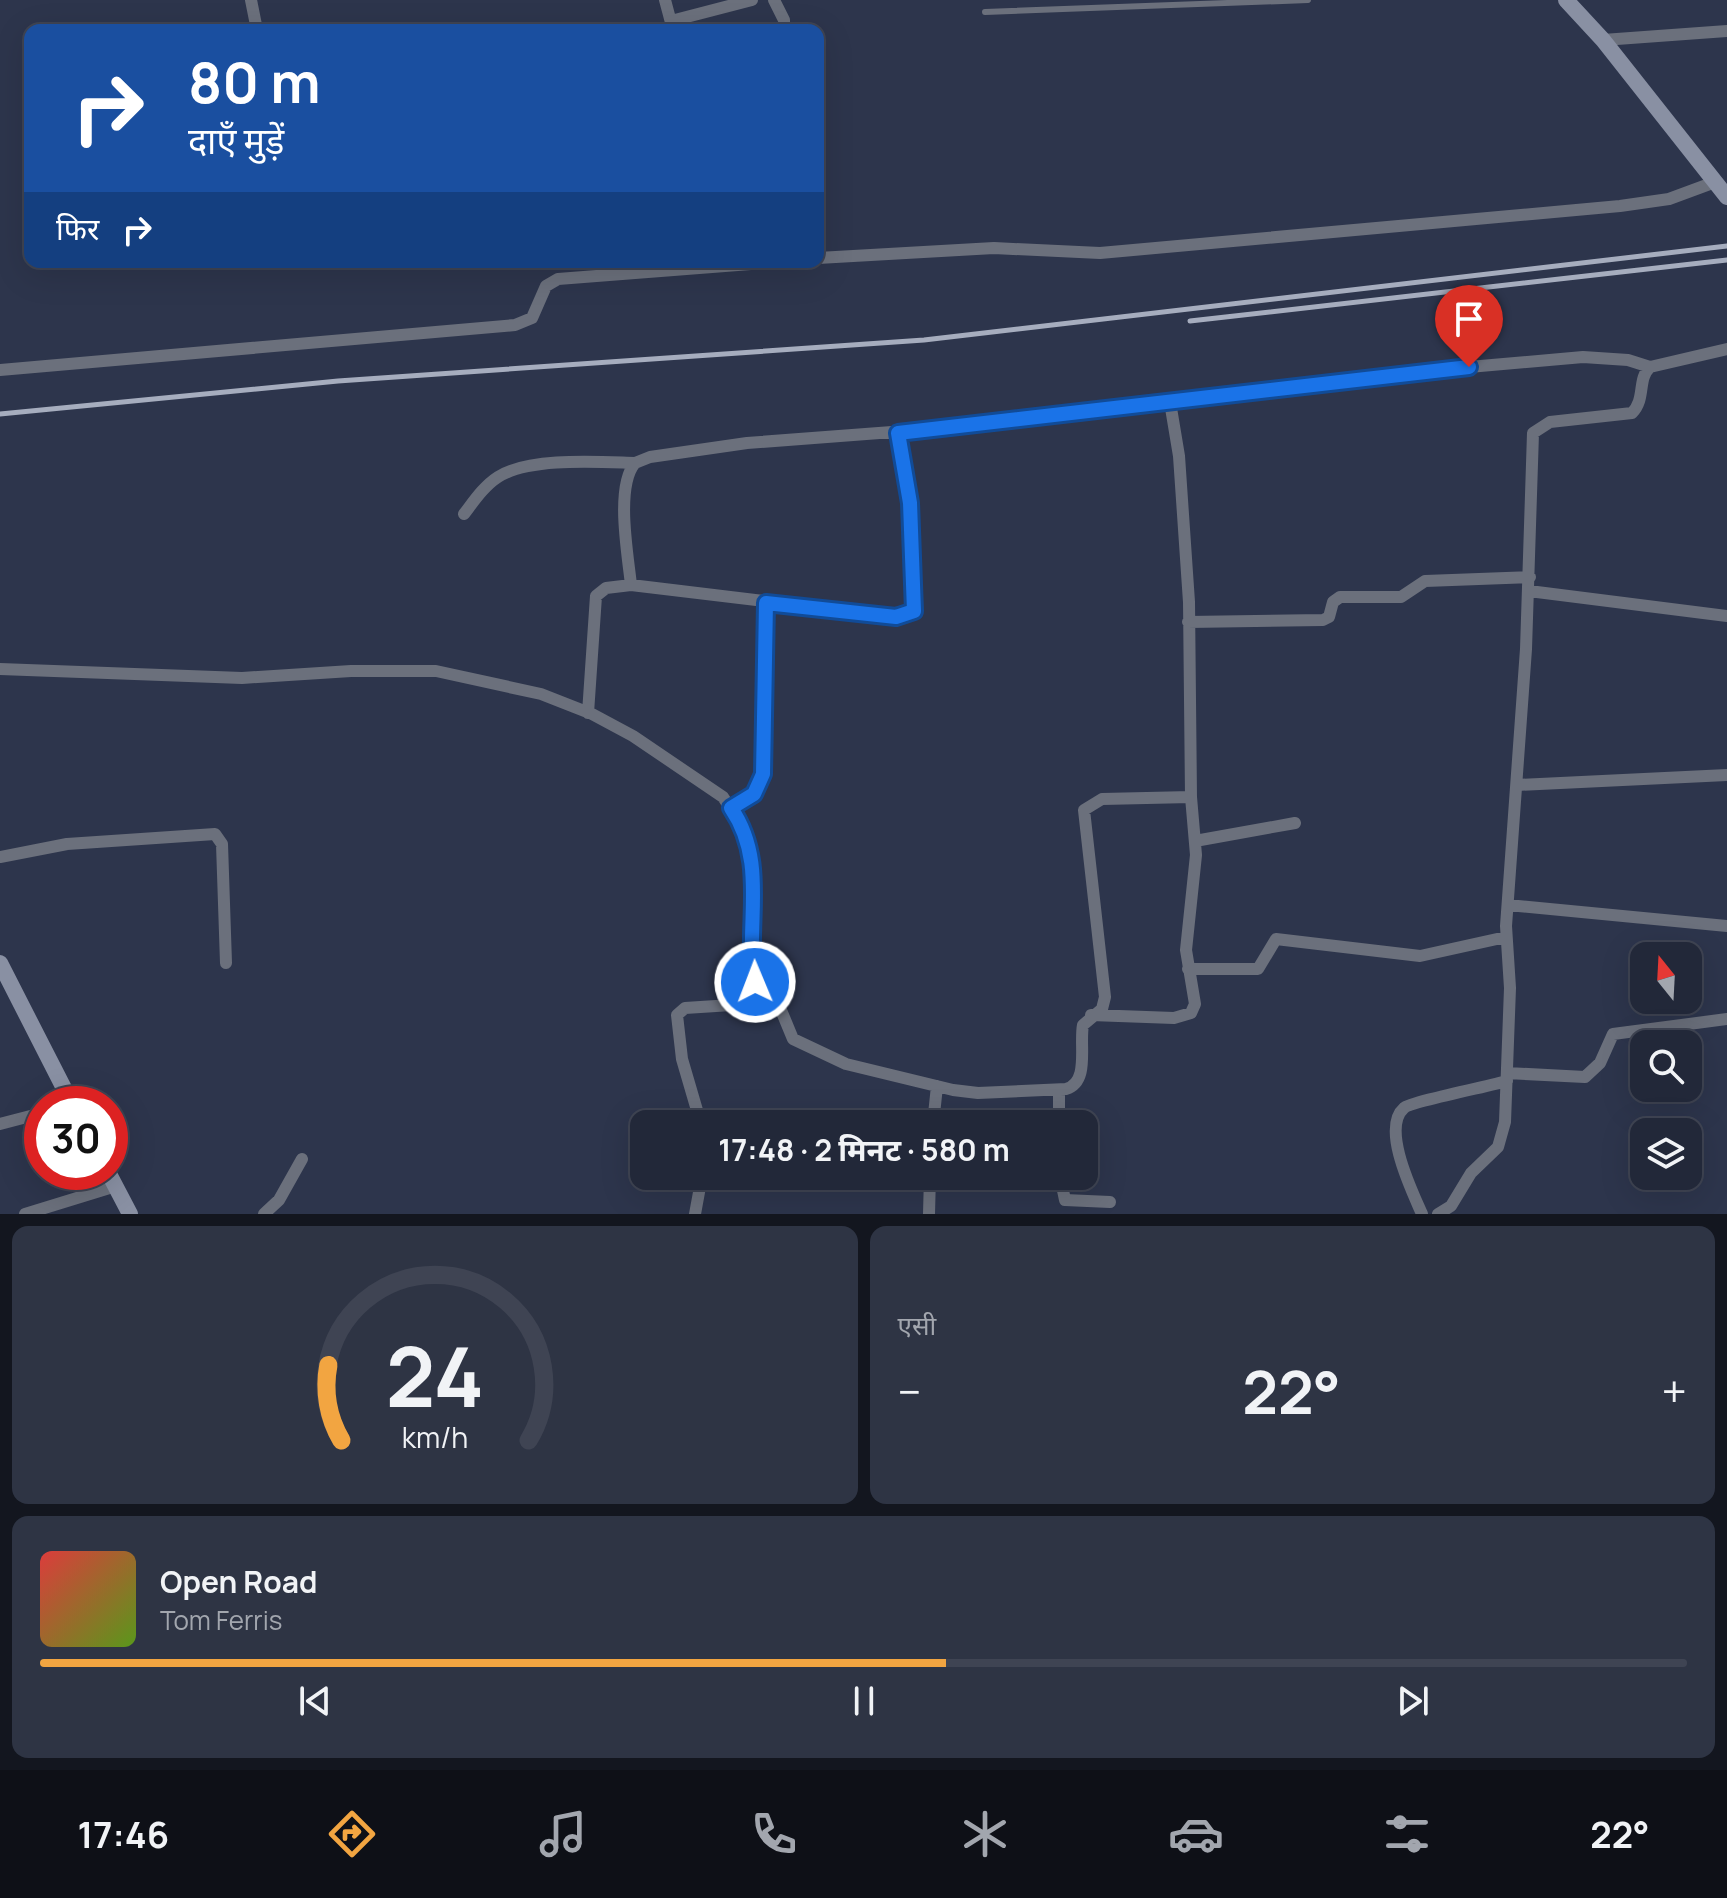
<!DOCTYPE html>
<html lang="hi">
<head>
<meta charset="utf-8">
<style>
  body { margin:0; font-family:Manrope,"Noto Sans Devanagari",sans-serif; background:#2e3444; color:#f1f3f6; height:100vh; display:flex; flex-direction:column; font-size:30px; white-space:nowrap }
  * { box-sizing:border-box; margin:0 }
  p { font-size:26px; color:#a2a6ae }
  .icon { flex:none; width:44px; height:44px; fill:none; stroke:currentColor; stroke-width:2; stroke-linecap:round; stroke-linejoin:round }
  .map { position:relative; height:1214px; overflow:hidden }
  .drawer { display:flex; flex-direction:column; gap:12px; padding:12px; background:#13161f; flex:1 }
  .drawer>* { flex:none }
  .top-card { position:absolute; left:24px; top:24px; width:800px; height:244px; border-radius:16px; box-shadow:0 8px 32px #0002,0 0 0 2px #3f4453; background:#1a4fa0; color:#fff; overflow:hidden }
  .needle { width:52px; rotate:342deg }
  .buttons { position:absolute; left:1630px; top:942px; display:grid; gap:16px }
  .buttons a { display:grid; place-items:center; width:72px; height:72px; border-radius:16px; background:#222839; box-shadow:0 8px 32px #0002,0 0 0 2px #3f4453; font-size:40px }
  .speed { position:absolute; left:24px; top:1086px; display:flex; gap:16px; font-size:40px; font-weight:700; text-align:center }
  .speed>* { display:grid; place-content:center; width:104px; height:104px; border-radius:50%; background:#222839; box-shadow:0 8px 32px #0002,0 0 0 2px #3f4453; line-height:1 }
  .speed .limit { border:12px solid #d22; background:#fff; color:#111 }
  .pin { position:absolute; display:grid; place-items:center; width:68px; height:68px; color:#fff; margin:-82px -34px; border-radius:50% 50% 50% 0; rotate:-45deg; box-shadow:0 0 8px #0007 }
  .pin .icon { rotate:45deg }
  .me { position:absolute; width:88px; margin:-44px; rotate:359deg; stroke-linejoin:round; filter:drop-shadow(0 0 6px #0008) }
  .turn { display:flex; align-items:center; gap:28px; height:168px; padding:0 32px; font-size:36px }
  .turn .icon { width:104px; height:104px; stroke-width:2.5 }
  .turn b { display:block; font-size:56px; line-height:68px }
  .then { display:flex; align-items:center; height:76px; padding:0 32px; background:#0003; gap:16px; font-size:30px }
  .big { font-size:60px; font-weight:700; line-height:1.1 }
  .drawer .tile { flex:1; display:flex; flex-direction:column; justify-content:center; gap:12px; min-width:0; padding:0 28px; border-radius:16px; background:#2e3444 }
  .drawer .dial { align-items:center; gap:0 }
  .dial svg { height:208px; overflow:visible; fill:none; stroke:#3f4453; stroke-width:7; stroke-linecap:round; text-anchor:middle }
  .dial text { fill:#f1f3f6; stroke:none }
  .song { display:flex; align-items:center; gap:24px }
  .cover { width:96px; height:96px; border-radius:12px; background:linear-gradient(135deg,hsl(0 70% 55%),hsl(90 70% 35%)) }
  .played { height:8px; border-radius:4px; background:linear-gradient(90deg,#f2a541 55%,#3f4453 55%) }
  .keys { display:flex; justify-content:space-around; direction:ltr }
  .heat { display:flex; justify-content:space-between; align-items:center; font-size:44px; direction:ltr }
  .drawer .tiles { flex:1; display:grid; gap:12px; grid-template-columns:1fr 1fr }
  .tile:last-child { grid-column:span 2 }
  .trip { position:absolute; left:630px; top:1110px; width:468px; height:80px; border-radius:16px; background:#222839; box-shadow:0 8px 32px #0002,0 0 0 2px #3f4453; font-weight:700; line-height:80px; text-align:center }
  .menu { display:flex; height:128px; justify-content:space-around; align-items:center; background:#0e1017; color:#a2a6ae }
  .menu .icon { width:56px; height:56px }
  .menu .current { color:#f2a541 }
  .menu b { font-size:36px; color:#f1f3f6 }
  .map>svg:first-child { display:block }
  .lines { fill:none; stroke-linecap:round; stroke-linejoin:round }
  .lane { stroke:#6b707c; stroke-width:6 }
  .street { stroke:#6b707c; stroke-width:12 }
  .secondary { stroke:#8990a3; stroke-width:16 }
  .rail { stroke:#a6adbe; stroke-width:5 }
  .route-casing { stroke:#114b97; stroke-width:20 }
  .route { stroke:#1a73e8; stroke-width:14 }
</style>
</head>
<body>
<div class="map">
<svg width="1727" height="1214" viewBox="0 0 1727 1214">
  <rect width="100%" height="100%" fill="#2d354c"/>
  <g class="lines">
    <path class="lane" d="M985,12L1308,0"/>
    <path class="street" d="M251,0L257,30
      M665,0L673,30
      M774,0L784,20V30
      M671,21L752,0
      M1603,40L1727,31
      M818,258L994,248L1100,253L1620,206L1669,199L1715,182
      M0,370L515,325L532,318L546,286L558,279L777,262
      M464,514C474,501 484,486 498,477C529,457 599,462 635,463
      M631,585C628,555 615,487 635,463L650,457L747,443L945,428L1469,367L1583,357L1628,360L1650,367
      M1529,591L1727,616
      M1188,622L1323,620L1329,617L1333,602L1340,597H1401L1425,581L1530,577
      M0,669L242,678L351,671H436L541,694L592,714L633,736L723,797L734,814L744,835L754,879L755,982L760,996L781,1010L793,1039L846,1064L953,1090L978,1093L1066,1089C1090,1082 1079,1045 1083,1025L1102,1009L1105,997L1084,810L1102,799L1191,797
      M588,713L596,596L606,588L631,585L896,617L910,615C926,594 904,463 898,433
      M1517,785L1727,775
      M731,808L754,794L763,774L766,603
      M1195,841L1295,823
      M0,857L67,844L215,834L222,844L226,963
      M1508,905L1727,926
      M1188,969H1258L1276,939L1420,956L1506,937
      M1091,1015L1174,1018L1191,1013L1195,1004L1186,950L1196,855L1191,797L1189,602L1179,456L1170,402
      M1507,1073L1585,1077L1600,1063L1613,1034L1727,1019
      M1059,1090V1124
      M0,1124L42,1113
      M701,1124L682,1059L677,1015L685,1008L747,1004L760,996
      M933,1124L937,1086
      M1060,1176L1065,1200L1110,1202
      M25,1214L116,1186
      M264,1214L279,1200L302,1159
      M695,1214L702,1176
      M929,1214L930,1176
      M1422,1214C1412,1191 1381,1128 1404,1108C1410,1102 1490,1086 1507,1081
      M1438,1214L1451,1206L1471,1173L1498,1147L1505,1122L1510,988L1506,926L1526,649L1533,433L1550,422L1632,413C1646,399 1637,379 1650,367L1727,349"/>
    <path class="secondary" d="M1566,0L1603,40L1727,197
      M0,963L72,1104
      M108,1172L130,1214"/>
    <path class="rail" d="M1190,321L1727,260
      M0,414L338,381L924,340L1727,246"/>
  </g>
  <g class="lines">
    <defs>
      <path id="route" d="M755,982C744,925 769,864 731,808L754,794L763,774L766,603L896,617L914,611L910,503L898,433L1469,367"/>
    </defs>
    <use href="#route" class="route-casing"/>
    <use href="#route" class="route"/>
  </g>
</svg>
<div class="buttons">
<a><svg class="needle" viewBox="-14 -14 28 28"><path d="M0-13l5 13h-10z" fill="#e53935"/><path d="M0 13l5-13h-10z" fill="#a2a6ae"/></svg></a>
<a><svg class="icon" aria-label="search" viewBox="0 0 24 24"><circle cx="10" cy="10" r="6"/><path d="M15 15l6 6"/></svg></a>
<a><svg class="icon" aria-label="layers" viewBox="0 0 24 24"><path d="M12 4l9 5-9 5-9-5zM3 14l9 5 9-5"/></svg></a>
</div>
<div class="speed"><div class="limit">30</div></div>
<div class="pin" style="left:1469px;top:367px;background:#d93025"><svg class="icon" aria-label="arrive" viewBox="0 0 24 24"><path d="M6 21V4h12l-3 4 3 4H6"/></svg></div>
<svg class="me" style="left:755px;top:982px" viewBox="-20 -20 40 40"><circle r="17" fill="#1a73e8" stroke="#fff" stroke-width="3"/><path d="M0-11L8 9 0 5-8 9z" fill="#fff"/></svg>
<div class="trip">17:48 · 2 मिनट · 580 m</div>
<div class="top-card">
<div class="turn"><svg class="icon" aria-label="right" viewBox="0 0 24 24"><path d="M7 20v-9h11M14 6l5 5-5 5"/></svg><div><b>80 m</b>दाएँ मुड़ें</div></div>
<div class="then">फिर<svg class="icon" aria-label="right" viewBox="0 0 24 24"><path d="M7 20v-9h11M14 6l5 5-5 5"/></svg></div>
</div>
</div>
<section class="drawer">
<div class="tiles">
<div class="tile dial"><svg viewBox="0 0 100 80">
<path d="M14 69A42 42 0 1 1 86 69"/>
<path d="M14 69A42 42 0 0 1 9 40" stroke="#f2a541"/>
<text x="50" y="56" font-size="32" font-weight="700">24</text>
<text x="50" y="72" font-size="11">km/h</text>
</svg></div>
<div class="tile"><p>एसी</p>
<div class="heat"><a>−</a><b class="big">22°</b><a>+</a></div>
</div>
<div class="tile">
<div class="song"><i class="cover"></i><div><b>Open Road</b><p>Tom Ferris</p></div></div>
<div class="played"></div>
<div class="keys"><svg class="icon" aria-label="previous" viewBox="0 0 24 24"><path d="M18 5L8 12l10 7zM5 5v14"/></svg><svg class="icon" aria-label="pause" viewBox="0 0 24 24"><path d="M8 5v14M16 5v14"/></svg><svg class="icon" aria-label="next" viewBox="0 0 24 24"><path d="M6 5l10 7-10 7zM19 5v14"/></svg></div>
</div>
</div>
</section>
<nav class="menu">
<b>17:46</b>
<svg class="icon current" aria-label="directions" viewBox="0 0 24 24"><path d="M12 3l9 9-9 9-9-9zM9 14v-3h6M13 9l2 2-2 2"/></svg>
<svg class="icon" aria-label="music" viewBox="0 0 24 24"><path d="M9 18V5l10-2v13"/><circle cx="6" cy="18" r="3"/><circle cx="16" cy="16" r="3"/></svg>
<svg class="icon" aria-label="phone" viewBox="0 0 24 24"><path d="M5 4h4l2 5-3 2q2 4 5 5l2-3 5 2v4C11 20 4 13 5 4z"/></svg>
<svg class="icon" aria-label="climate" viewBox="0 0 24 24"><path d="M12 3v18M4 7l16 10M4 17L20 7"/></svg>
<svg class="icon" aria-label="car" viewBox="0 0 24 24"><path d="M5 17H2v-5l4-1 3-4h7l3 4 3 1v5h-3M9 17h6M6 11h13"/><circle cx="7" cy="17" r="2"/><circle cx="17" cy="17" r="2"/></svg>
<svg class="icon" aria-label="filters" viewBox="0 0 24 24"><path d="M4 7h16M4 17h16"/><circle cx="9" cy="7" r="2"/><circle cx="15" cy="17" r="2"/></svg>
<b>22°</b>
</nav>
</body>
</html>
